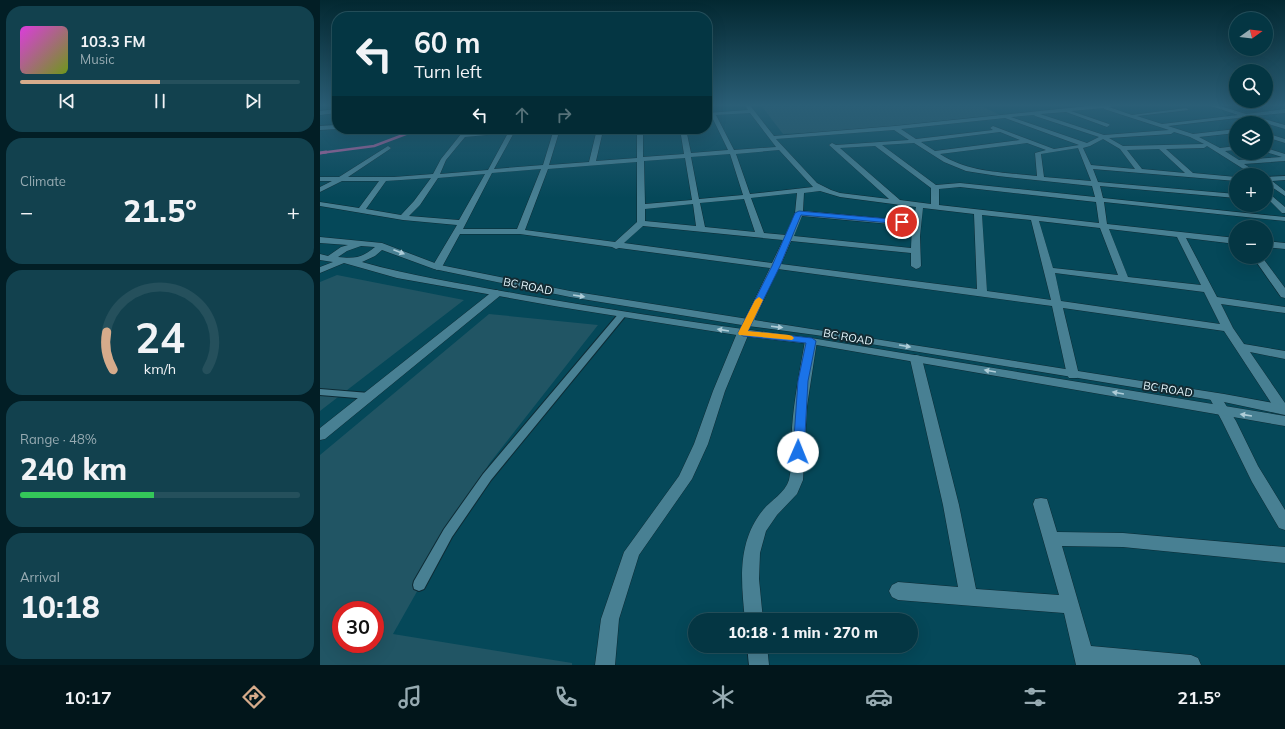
<!DOCTYPE html>
<html lang="en">
<head>
<meta charset="utf-8">
<style>
  body { margin:0; font-family:Mulish,sans-serif; background:#12414e; color:#f1f3f6; height:100vh; display:flex; flex-direction:column; font-size:15px; white-space:nowrap }
  * { box-sizing:border-box; margin:0 }
  p { font-size:13px; color:#97abb2 }
  .icon { flex:none; width:22px; height:22px; fill:none; stroke:currentColor; stroke-width:2; stroke-linecap:round; stroke-linejoin:round }
  .map { position:relative; flex:1; overflow:hidden }
  .panel { display:flex; flex-direction:column; gap:6px; padding:6px; background:#021e25; width:320px }
  .panel>* { flex:none }
  .hud { position:absolute; left:12px; top:12px; width:380px; height:122px; border-radius:16px; box-shadow:0 4px 16px #0002,0 0 0 1px #25505c; background:#043643; color:#f1f3f6; overflow:hidden }
  .needle { width:26px; rotate:75deg }
  .fabs { position:absolute; left:909px; top:12px; display:grid; gap:8px }
  .fabs a { display:grid; place-items:center; width:44px; height:44px; border-radius:50%; background:#043643; box-shadow:0 4px 16px #0002,0 0 0 1px #25505c; font-size:20px }
  .speed { position:absolute; left:12px; top:601px; display:flex; gap:8px; font-size:20px; font-weight:700; text-align:center }
  .speed>* { display:grid; place-content:center; width:52px; height:52px; border-radius:50%; background:#043643; box-shadow:0 4px 16px #0002,0 0 0 1px #25505c; line-height:1 }
  .speed .limit { border:6px solid #d22; background:#fff; color:#111 }
  .pin { position:absolute; display:grid; place-items:center; width:34px; height:34px; color:#fff; margin:-17px; border:2px solid #fff; border-radius:50%; box-shadow:0 1px 4px #0007 }
  .me { position:absolute; width:44px; margin:-22px; rotate:1deg; stroke-linejoin:round; filter:drop-shadow(0 0 3px #0008) }
  .turn { display:flex; align-items:center; gap:14px; height:84px; padding:0 16px; font-size:18px }
  .turn .icon { width:52px; height:52px; stroke-width:2.5 }
  .turn b { display:block; font-size:28px; line-height:34px }
  .lanes { display:flex; align-items:center; height:38px; padding:0 16px; background:#0003; justify-content:center; gap:20px; direction:ltr }
  .lanes .off { opacity:.35 }
  .big { font-size:30px; font-weight:800; line-height:1.1 }
  .panel .tile { flex:1; display:flex; flex-direction:column; justify-content:center; gap:6px; min-width:0; padding:0 14px; border-radius:16px; background:#12414e }
  .panel .dial { align-items:center; gap:0 }
  .dial svg { height:104px; overflow:visible; fill:none; stroke:#25505c; stroke-width:7; stroke-linecap:round; text-anchor:middle }
  .dial text { fill:#f1f3f6; stroke:none }
  .song { display:flex; align-items:center; gap:12px }
  .cover { width:48px; height:48px; border-radius:6px; background:linear-gradient(135deg,hsl(300 70% 55%),hsl(80 70% 35%)) }
  .played { height:4px; border-radius:2px; background:linear-gradient(90deg,#d6ab8b 50%,#25505c 50%) }
  .keys { display:flex; justify-content:space-around; direction:ltr }
  .heat { display:flex; justify-content:space-between; align-items:center; font-size:22px; direction:ltr }
  .charge { height:6px; border-radius:3px; background:linear-gradient(90deg,#34c759 48%,#25505c 0) }
  .trip { position:absolute; left:368px; top:613px; width:230px; height:40px; border-radius:20px; background:#043643; box-shadow:0 4px 16px #0002,0 0 0 1px #25505c; font-weight:800; line-height:40px; text-align:center }
  .menu { display:flex; height:64px; justify-content:space-around; align-items:center; background:#02161b; color:#97abb2 }
  .menu .icon { width:28px; height:28px }
  .menu .selected { color:#d6ab8b }
  .menu b { font-size:18px; color:#f1f3f6 }
  main { display:flex; flex:1; min-height:0 }
  .map>svg:first-child { display:block }
  .built { fill:#215564; fill-rule:evenodd }
  .lines { fill:none; stroke-linecap:round; stroke-linejoin:round }
  .stream-far1 { stroke:#c661a4; stroke-width:2.5 }
  .stream { stroke:#c661a4; stroke-width:3 }
  .service-casing { stroke:#0d2b35; stroke-width:2 }
  .minor-casing { stroke:#0d2b35; stroke-width:1 }
  .tertiary-casing { stroke:#0d2b35; stroke-width:1 }
  .service { fill:#488093; fill-rule:evenodd }
  .minor { fill:#488093; fill-rule:evenodd }
  .tertiary { fill:#488093; fill-rule:evenodd }
  .oneway { fill:#afcdd8 }
  .route { fill:#1a73e8; stroke:#114b97 }
  .slow { fill:#f59e0b }
  .labels { text-anchor:middle; dominant-baseline:central; stroke-width:4; stroke-linejoin:round; paint-order:stroke }
  .street-label { font-size:11px; fill:#e6f7fd; stroke:#132b33 }
</style>
</head>
<body>
<main>
<section class="panel">
<div class="tile">
<div class="song"><i class="cover"></i><div><b>103.3 FM</b><p>Music</p></div></div>
<div class="played"></div>
<div class="keys"><svg class="icon" aria-label="previous" viewBox="0 0 24 24"><path d="M18 5L8 12l10 7zM5 5v14"/></svg><svg class="icon" aria-label="pause" viewBox="0 0 24 24"><path d="M8 5v14M16 5v14"/></svg><svg class="icon" aria-label="next" viewBox="0 0 24 24"><path d="M6 5l10 7-10 7zM19 5v14"/></svg></div>
</div>
<div class="tile"><p>Climate</p>
<div class="heat"><a>−</a><b class="big">21.5°</b><a>+</a></div>
</div>
<div class="tile dial"><svg viewBox="0 0 100 80">
<path d="M14 69A42 42 0 1 1 86 69"/>
<path d="M14 69A42 42 0 0 1 9 40" stroke="#d6ab8b"/>
<text x="50" y="56" font-size="32" font-weight="700">24</text>
<text x="50" y="72" font-size="11">km/h</text>
</svg></div>
<div class="tile"><p>Range · 48%</p><b class="big">240 km</b><div class="charge"></div></div>
<div class="tile"><p>Arrival</p><b class="big">10:18</b></div>
</section>
<div class="map">
<svg width="965" height="665" viewBox="0 0 965 665">
  <rect width="100%" height="100%" fill="#054859"/>
  <path class="built" d="M440,104H657L680,115L525,131L463,134Z
    M17,275L144,300L0,411V282Z
    M169,314L278,325L169,464L73,634L252,663V665H0V455ZM21,610H55V644H21Z"/>
  <g class="lines">
    <path class="stream-far1" d="M0,153L54,146L99,129"/>
    <path class="stream" d="M0,153L6,152"/>
    <defs>
      <path id="service" d="M300,312H306L307,314L171,480L132,537L104,589L99,591L94,589L93,585L94,581L124,529L163,474Z
        M0,389L49,393L52,394L54,396L52,398L49,399L0,395Z"/>
      <path id="minor" d="M424,104H429L454,136L575,126L787,104H807L789,107L812,115L866,108L869,110L817,116L842,124L918,115L885,104H894L926,114L965,109V113L934,116L965,125V129L926,117L848,126L873,134L916,129V133L879,137L900,148L916,146V150L905,151L919,160L962,157L946,152V148L965,154V161L924,164L941,175H933L887,146L884,148L846,149L873,173L916,177V181L773,169L778,182L916,194V198L780,186L783,198L965,217V221L784,202L787,224L916,238V244L866,238L897,297L965,307V313L901,304L913,328L924,344L965,351V359L930,352L965,403V413L957,412L904,331L743,308L759,375L757,378H749L747,375L732,306L458,269L433,323L428,326L423,323L450,268L299,248L296,249L292,247L200,234H140L122,267L117,270L112,267L137,225L83,220L0,206V202L39,208L59,181H22L0,192V187L12,181H0V177H19L68,146L71,148L70,149L28,177H74L113,174L121,159L145,129H151L148,133L196,129L174,169L223,165L234,129H240L229,165L269,162L277,129H283L282,131L336,129L323,131V157L364,154L360,129H366L371,153L408,150L391,115H387V113L428,110ZM784,108V109L849,130L784,135L720,114L746,112L787,127L790,125L789,124L751,111ZM430,113L456,147L414,150L396,115ZM714,115L715,116L779,137L767,143L691,117ZM685,118L759,145L734,149L673,126L670,128L673,130L596,139L581,129ZM574,130L589,140L516,145L512,143L509,145L569,199L520,193L511,190L497,183L456,139ZM317,132V158L276,161L282,135ZM680,132L700,140L615,151L601,142ZM854,132L870,137L884,144L803,146L789,138L851,134ZM188,133L168,170L120,174L126,160L145,137ZM783,139L800,149L815,169L771,165L763,148L770,146ZM594,143L624,162L646,171L678,176L772,186L775,197L640,183L616,185L562,145ZM707,143L726,150L715,153L717,176C684,172 649,173 620,154ZM555,146L611,188V204L580,200L520,148ZM758,148L771,181L724,177L721,154ZM839,149L865,173L822,169L807,150ZM459,150L493,187L430,194L416,154ZM410,154L423,195L379,199L371,157ZM365,158L372,200L325,204L324,161ZM317,162V222L295,242L205,230L228,169ZM221,169L197,229H143L172,173ZM165,174L139,220L89,216L100,205L118,178ZM111,178L94,201L81,215L46,209L66,181ZM640,187L776,202L779,223L619,205V189ZM500,191L520,197L596,207L593,221L483,211L484,193ZM477,193L475,213L466,235L444,233L431,198ZM424,199L435,232L385,227L380,203ZM373,204L376,226L325,221V209ZM603,208L654,214L657,289L461,264L471,241L591,253V266L596,269L599,268L601,266L600,236ZM662,215L711,220L731,300L667,291ZM482,216L592,226L591,248L474,236ZM719,221L780,228L798,275L733,268ZM323,226L463,240L452,263L304,243ZM789,229L857,237L881,285L808,277ZM735,273L884,292L900,324L741,301Z
        M17,109V113L0,115V111Z
        M17,125V129L0,130V126Z
        M946,133L965,139V143L946,137Z
        M965,176V180L952,181L965,191V196L946,183V177Z
        M946,191L965,207V213H962L946,197Z
        M946,241L965,243V249L946,247Z
        M933,257H942L965,288V298L961,297Z
        M177,290L182,293L181,295L5,439L0,440V428L173,291Z
        M423,330L429,333L405,391L388,444L372,479L319,555L299,619L295,665H275L281,619L304,552L359,476L374,444L393,391L417,333Z
        M491,338L497,341L487,406L483,480L477,494L457,515L446,531L440,553L439,579L443,620H425C421,581 417,542 443,510C451,500 465,493 469,480C473,463 471,445 472,428C474,399 480,370 485,341Z
        M596,355L600,356L602,359L639,505L656,589L739,595L713,504L715,499L721,498L727,499L737,532L803,533L965,547V563L803,547L742,546L771,646L871,655L878,658L881,665H756L744,613L578,600L572,597L569,591L572,585L578,582L638,587L623,505L590,359L592,356Z
        M895,393L899,394L916,421L938,466L965,510V530L959,528L932,482L902,421L889,397L891,394Z
        M427,646H447L449,665H429Z"/>
      <path id="tertiary" d="M0,237L62,243L120,265L250,291L904,394L965,405V415L904,402L496,335L428,326L250,297L114,269L62,250L55,256L42,262C95,277 150,285 204,295C299,311 395,326 491,338L965,416V426L491,344L423,336L240,307L77,278L24,263L0,273V267L13,262L0,260V254L8,256L21,247L28,245L0,243ZM41,246L55,247C42,258 34,259 18,257L27,251Z"/>
    </defs>
    <use href="#service" class="service-casing"/>
    <use href="#minor" class="minor-casing"/>
    <use href="#tertiary" class="tertiary-casing"/>
    <use href="#service" class="service"/>
    <use href="#minor" class="minor"/>
    <use href="#tertiary" class="tertiary"/>
  </g>
  <defs><path id="oneway-solid" d="M-6-.8H1V-3.2L6.5 0L1 3.2V.8H-6Z"/></defs>
  <g class="oneway">
    <use href="#oneway-solid" transform="translate(79 252) rotate(21)"/>
    <use href="#oneway-solid" transform="translate(259 296) rotate(9)"/>
    <use href="#oneway-solid" transform="translate(457 327) rotate(7)"/>
    <use href="#oneway-solid" transform="translate(403 330) rotate(-171)"/>
    <use href="#oneway-solid" transform="translate(585 346) rotate(10)"/>
    <use href="#oneway-solid" transform="translate(670 371) rotate(-170)"/>
    <use href="#oneway-solid" transform="translate(798 393) rotate(-170)"/>
    <use href="#oneway-solid" transform="translate(926 415) rotate(-171)"/>
  </g>
  <linearGradient id="sky" x2="0" y2="1"><stop stop-color="#032831"/><stop offset="0.53" stop-color="#2a5e76"/><stop offset="1" stop-color="#2a5e76" stop-opacity="0"/></linearGradient>
  <rect width="965" height="198" fill="url(#sky)"/>
  <path class="route" d="M479,211L582,220L585,222L582,224L481,215L460,266L428,331L492,338L496,341L488,381L484,452L483,455L478,457L474,455L473,452L478,381L486,343L423,336L418,333L452,266L475,213Z"/>
  <path class="slow" d="M439,297L443,300L428,331L469,335L472,336L474,338L472,340L419,335L418,333L435,300Z"/>
  <g class="labels">
    <g class="street-label">
      <text transform="translate(208 286) rotate(11)">BC ROAD</text>
      <text transform="translate(528 337) rotate(10)">BC ROAD</text>
      <text transform="translate(848 389) rotate(9)">BC ROAD</text>
    </g>
  </g>
</svg>
<div class="fabs">
<a><svg class="needle" viewBox="-14 -14 28 28"><path d="M0-13l5 13h-10z" fill="#e53935"/><path d="M0 13l5-13h-10z" fill="#97abb2"/></svg></a>
<a><svg class="icon" aria-label="search" viewBox="0 0 24 24"><circle cx="10" cy="10" r="6"/><path d="M15 15l6 6"/></svg></a>
<a><svg class="icon" aria-label="layers" viewBox="0 0 24 24"><path d="M12 4l9 5-9 5-9-5zM3 14l9 5 9-5"/></svg></a>
<a>+</a>
<a>−</a>
</div>
<div class="speed"><div class="limit">30</div></div>
<div class="pin" style="left:582px;top:222px;background:#d93025"><svg class="icon" aria-label="arrive" viewBox="0 0 24 24"><path d="M6 21V4h12l-3 4 3 4H6"/></svg></div>
<svg class="me" style="left:478px;top:452px" viewBox="-20 -20 40 40"><circle r="19" fill="#fff"/><path d="M0-13L10 11 0 6-10 11z" fill="#1a73e8"/></svg>
<div class="trip">10:18 · 1 min · 270 m</div>
<div class="hud">
<div class="turn"><svg class="icon" aria-label="left" viewBox="0 0 24 24"><path d="M17 20v-9H6M10 6l-5 5 5 5"/></svg><div><b>60 m</b>Turn left</div></div>
<div class="lanes"><svg class="icon" aria-label="left" viewBox="0 0 24 24"><path d="M17 20v-9H6M10 6l-5 5 5 5"/></svg><svg class="icon off" aria-label="ahead" viewBox="0 0 24 24"><path d="M12 20V5M6 11l6-6 6 6"/></svg><svg class="icon off" aria-label="right" viewBox="0 0 24 24"><path d="M7 20v-9h11M14 6l5 5-5 5"/></svg></div>
</div>
</div>
</main>
<nav class="menu">
<b>10:17</b>
<svg class="icon selected" aria-label="directions" viewBox="0 0 24 24"><path d="M12 3l9 9-9 9-9-9zM9 14v-3h6M13 9l2 2-2 2"/></svg>
<svg class="icon" aria-label="music" viewBox="0 0 24 24"><path d="M9 18V5l10-2v13"/><circle cx="6" cy="18" r="3"/><circle cx="16" cy="16" r="3"/></svg>
<svg class="icon" aria-label="phone" viewBox="0 0 24 24"><path d="M5 4h4l2 5-3 2q2 4 5 5l2-3 5 2v4C11 20 4 13 5 4z"/></svg>
<svg class="icon" aria-label="climate" viewBox="0 0 24 24"><path d="M12 3v18M4 7l16 10M4 17L20 7"/></svg>
<svg class="icon" aria-label="car" viewBox="0 0 24 24"><path d="M5 17H2v-5l4-1 3-4h7l3 4 3 1v5h-3M9 17h6M6 11h13"/><circle cx="7" cy="17" r="2"/><circle cx="17" cy="17" r="2"/></svg>
<svg class="icon" aria-label="filters" viewBox="0 0 24 24"><path d="M4 7h16M4 17h16"/><circle cx="9" cy="7" r="2"/><circle cx="15" cy="17" r="2"/></svg>
<b>21.5°</b>
</nav>
</body>
</html>
